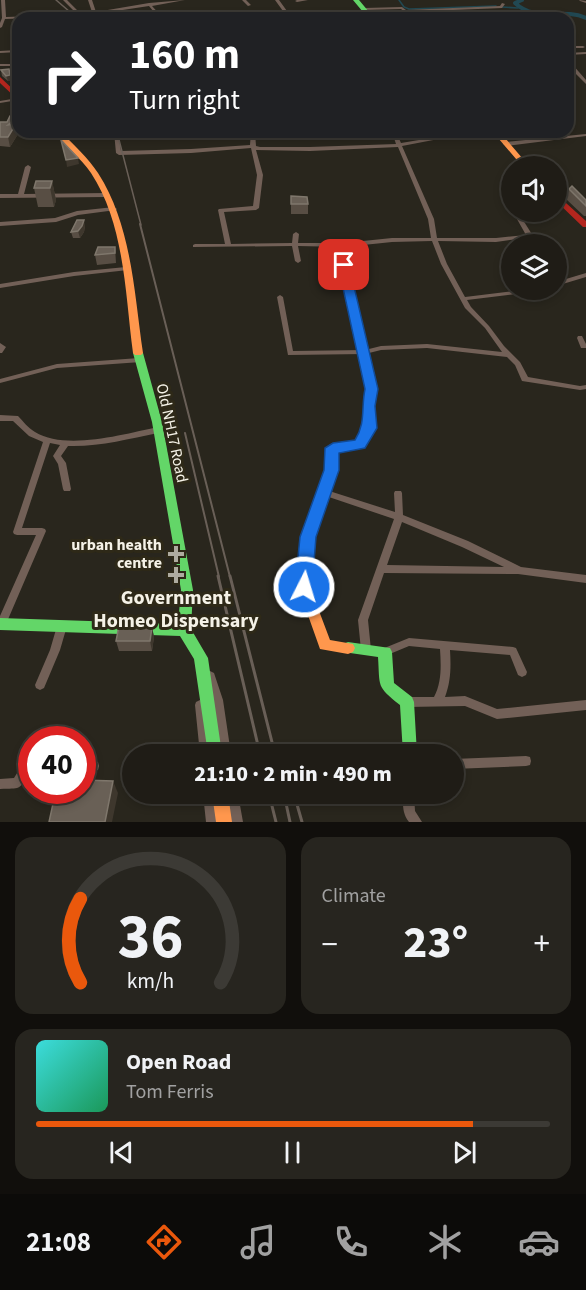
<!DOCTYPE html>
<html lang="en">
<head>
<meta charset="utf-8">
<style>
  body { margin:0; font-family:"Source Sans 3",sans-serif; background:#27251f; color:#f1f3f6; height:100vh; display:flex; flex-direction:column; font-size:22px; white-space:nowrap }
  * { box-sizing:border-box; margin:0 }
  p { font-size:20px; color:#a1a1a1 }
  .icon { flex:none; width:33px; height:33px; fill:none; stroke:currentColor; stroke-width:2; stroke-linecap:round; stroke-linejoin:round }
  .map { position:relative; height:822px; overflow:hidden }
  .drawer { display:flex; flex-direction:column; gap:15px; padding:15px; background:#110f0c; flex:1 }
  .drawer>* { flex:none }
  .guide { position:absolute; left:12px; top:12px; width:562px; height:126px; border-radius:18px; box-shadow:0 3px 9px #0003,0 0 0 2px #3c3a35; background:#202124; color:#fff; overflow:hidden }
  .tools { position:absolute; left:501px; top:156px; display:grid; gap:12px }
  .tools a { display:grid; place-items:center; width:66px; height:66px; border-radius:50%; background:#1f1c16; box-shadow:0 3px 9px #0003,0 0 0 2px #3c3a35; font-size:30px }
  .speed { position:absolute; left:18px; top:726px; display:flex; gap:12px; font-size:30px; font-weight:700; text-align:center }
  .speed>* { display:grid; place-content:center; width:78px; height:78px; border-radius:50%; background:#1f1c16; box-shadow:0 3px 9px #0003,0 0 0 2px #3c3a35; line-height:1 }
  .speed .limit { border:9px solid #d22; background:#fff; color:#111 }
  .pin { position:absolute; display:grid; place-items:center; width:51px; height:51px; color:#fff; margin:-26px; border-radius:12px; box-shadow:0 3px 9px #0006 }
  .me { position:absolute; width:66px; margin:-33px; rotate:5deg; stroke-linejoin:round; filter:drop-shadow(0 0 4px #0008) }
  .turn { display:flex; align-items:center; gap:21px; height:126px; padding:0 18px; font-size:27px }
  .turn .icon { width:78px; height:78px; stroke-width:2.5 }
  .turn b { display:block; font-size:42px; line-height:51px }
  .big { font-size:45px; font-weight:800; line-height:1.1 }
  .drawer .widget { flex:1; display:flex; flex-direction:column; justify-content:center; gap:9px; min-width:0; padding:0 21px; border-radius:18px; background:#27251f }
  .drawer .dial { align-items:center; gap:0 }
  .dial svg { height:156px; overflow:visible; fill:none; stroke:#3c3a35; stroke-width:7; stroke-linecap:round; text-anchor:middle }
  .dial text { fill:#f1f3f6; stroke:none }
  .song { display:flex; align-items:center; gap:18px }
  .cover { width:72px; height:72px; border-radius:9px; background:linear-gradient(135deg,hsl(180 70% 55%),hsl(150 70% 35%)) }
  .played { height:6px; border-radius:3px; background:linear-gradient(90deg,#ea580c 85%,#3c3a35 85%) }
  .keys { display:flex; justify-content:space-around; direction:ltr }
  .heat { display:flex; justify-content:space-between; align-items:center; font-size:33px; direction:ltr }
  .drawer .tiles { flex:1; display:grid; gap:15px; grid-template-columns:1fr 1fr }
  .widget:last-child { grid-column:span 2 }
  .trip { position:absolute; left:122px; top:744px; width:342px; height:60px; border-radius:30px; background:#1f1c16; box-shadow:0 3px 9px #0003,0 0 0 2px #3c3a35; font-weight:800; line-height:60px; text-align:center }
  .menu { display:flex; height:96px; justify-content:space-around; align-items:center; background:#0c0b09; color:#a1a1a1 }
  .menu .icon { width:42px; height:42px }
  .menu .on { color:#ea580c }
  .menu b { font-size:27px; color:#f1f3f6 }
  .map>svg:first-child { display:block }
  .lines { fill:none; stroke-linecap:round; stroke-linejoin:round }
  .stream { stroke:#214852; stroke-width:1.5 }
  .canal { stroke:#214852; stroke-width:4 }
  .street-tunnel { stroke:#48453b; stroke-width:4; stroke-dasharray:4 2; stroke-linecap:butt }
  .street { fill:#726057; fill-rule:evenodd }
  .fast { fill:#63d668; fill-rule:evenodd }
  .slow { fill:#ff974d; fill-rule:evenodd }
  .jam { fill:#b3261e; fill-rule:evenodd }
  .rail-far2 { stroke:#695f57; stroke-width:1.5 }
  .rail-far1 { stroke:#695f57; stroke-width:2 }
  .rail { stroke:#695f57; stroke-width:3 }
  .wall { fill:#584e44 }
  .shaded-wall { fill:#3e372d }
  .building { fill:#696056; stroke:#7f776c; stroke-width:1.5 }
  .route { fill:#1a73e8; stroke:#114b97; stroke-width:1.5 }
  .poi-dot { fill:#aeaba0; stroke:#2e2918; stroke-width:2 }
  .labels { text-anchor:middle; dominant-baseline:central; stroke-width:6; stroke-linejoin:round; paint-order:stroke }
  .street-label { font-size:16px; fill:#f5f2e7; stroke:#2e2918 }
  .poi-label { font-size:16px; font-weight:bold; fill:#f5f2e7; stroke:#2e2918; text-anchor:end }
  .near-poi-label { font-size:20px; font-weight:bold; fill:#f5f2e7; stroke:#2e2918 }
</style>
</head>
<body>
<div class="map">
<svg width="586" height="822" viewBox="0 0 586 822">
  <rect width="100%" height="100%" fill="#29261d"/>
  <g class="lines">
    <path class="stream" d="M399,0L404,7L409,9L496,6
      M502,7L518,8"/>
    <path class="canal" d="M522,0L515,3C536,23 562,7 586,18"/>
    <path class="street-tunnel" d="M64,16L80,15"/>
    <path class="street" d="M1,0H5L6,17L64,15L66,16L64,17L5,19L2,27L0,28V23L2,18Z
      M63,0H67L81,14L92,12L88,0H92L96,12L149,3L185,0L152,6L163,18H159L149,6L83,16L84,17L81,18Z
      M242,0H246L251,5L248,6Z
      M275,0H279L292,18H288Z
      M297,0H308L297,2L295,1Z
      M579,0L586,1V3L580,1Z
      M502,3L505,4L502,8L405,12L401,9L364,10L362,9L364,8L402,7L406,10L500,6Z
      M185,15L186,17L163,18L165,17Z
      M568,46H583L585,47L583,48H568Z
      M18,50V52L0,53V51Z
      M586,52V54L568,55V53Z
      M0,64H18V66H0Z
      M568,64H572L586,80V84L568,66Z
      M18,98V100L0,103V101Z
      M114,132H118L121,151L191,149L250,145L251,132H255L256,146L260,147H310L396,144L392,132H396L401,143L449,135L499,132V134H497L449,137L402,146L434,219L437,238H496L526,235L513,212H518L533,236L532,237L496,242L438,241L447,264L465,297L521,290H535L534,291L532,292L467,300L471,307L489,326L504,346L520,362L528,377L580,386L586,385V389L580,390L522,381L515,365L507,357L427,348L381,350L365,354L288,355L277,297L280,295L283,297L293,351L365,350L381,346L427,344L502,352L485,328L465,308L441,264L432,241L392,242L344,247L298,246L301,261L298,263L295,261L292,246L193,247V245L195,244H225L218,210L219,209L253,206L257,175L251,148L191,153L119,155L116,153ZM398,147L428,219L431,238H392L344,243H298L299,234L296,232L293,234L292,243L231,244L224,212L256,210L259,208L263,175L256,150L310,151Z
      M586,134V136L506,146L503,144L506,142Z
      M28,165L31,167L24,194L107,193L110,195L107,197L0,198V194H18L25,167Z
      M114,207L117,209L116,210L78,215L56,222L0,226V222L55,218L77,211Z
      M126,267L129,269L128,270L74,276L0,288V284L74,272Z
      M586,273V277L556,286V282Z
      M578,336H582L586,344V348H581L577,338Z
      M0,343L6,347L2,353H0Z
      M139,358L143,360L141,362L57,368L0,383V379L57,364Z
      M0,415L18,416C23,421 28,428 35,432C66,451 124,434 158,427L162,430L158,433C128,439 99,447 68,446L61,456L66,463L71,489L70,491H64L63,489L58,464L53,456L60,445L50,443L22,528H42L45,529L46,531L6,624L4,627L0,628V616L36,535H17L14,534L13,532L43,442L29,436L13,421H0Z
      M323,489L395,512L394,493L395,491H401L402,493L403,515L468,541L521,567L586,575V583L518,574L384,573L368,620L371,650L369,653L366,654L363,653L361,650L358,620L394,519L320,494L319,492L320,490ZM402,522L462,547L504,567L387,565Z
      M62,622L65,623L67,626L60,650L44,688L40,690L36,688L35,685L50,650L57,626L59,623Z
      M409,638L513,647L516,648L527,672L526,675L522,677L518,675L510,655L450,650C451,666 451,681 445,697L465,696L497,709L586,700V710L497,719L465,706L407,707L403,705L402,702L403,699L407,697H434C442,682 441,665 440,649L409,646L385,656L382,655L380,652L382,649Z
      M210,671L214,673L223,700L231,754H221L213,700L205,676L206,673Z
      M200,700L204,702L205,705L210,754H200L195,705L196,702Z
      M526,756L530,757L531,761L530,765L526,766L453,769V759Z
      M82,761H94L98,762L99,766L98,770L94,771H82Z
      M32,762V773H30C18,791 21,788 0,789V779L14,778L22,765Z
      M203,794H214L218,822H206Z
      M227,794H238L243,822H231Z
      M403,794H414L415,811L422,822H409C402,813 403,805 403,794Z"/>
    <path class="fast" d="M353,0H359L374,18H368Z
      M138,350L143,353L162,422L193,590L191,629L208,658L222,754H208L194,659L180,636L0,630V618L178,624L181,590L152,422L133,353Z
      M348,642L390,648L392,652L394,683L412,697L414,702L417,754H403L400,705C376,686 380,687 378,657L343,652L341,648L343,644Z"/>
    <path class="slow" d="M54,132H61C74,145 88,158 98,173C132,226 134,293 143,353L141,355H135L133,353C125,294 125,225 91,173C81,158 65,146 54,132Z
      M493,132H500L529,166H522Z
      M342,243L346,246L348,265L377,389L373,406L375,428L364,447L338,451L337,470L314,537L310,587L330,640L353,644L355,648L353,652L348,654L320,649L298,587L302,537L325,470L328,448L329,445L357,441L365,428L363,406L367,389L340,265L338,246Z
      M212,794H228L232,822H216Z"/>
    <path class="jam" d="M0,77L18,94V100L0,83Z
      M556,194L586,221V227H583L556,201Z"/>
    <path class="rail-far2" d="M56,0L77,18
      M117,132L141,225"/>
    <path class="rail-far1" d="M140,224L230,577
      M185,433L219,577"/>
    <path class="rail" d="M218,576L260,754
      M230,576L275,754
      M269,794L276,822
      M284,794L290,822
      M294,794L302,822"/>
  </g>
  <path class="wall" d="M9,69L11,81H8L2,76L1,70Z
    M18,115V127L17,129L18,134L10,147L0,146V122H7Z
    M52,181L56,200L54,207H38L34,188Z
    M569,189L586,200V216H584L566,199Z
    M291,196L308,204V214H291Z
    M85,226L84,232L80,238H73L71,232Z
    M115,247L116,263L97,265L95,255Z
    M152,627L154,637L152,651H119L116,641Z"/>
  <path class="shaded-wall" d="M10,75L11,81H8L6,76Z
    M18,117V127L17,129L18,134L10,147L8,137V125Z
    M78,158L79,164L67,167L66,160Z
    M52,181L56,200L54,207L50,188Z
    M84,220L85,226L84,232L80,238L78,231Z
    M152,627L154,637L152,651L150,641Z
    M113,781L118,793L112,822H105Z"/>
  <path class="building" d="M9,69L10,75L6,76L1,70Z
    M18,115V117L8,125L16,124L8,137H0V122H7L10,116Z
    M61,140L78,158L66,160Z
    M36,181H52L50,188H34Z
    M572,186L586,200V206L569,189Z
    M291,196L307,197L308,204H291Z
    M77,220H84L82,226L78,231L71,232Z
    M98,247H115V253L95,255Z
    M119,626L152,627L150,641H116Z
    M82,780L113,781L105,822H49L56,790H82Z"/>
  <path class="route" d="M344,262L349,265L378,389L375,406L377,428L365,448L339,453V470L316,537L312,587L310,592L304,594L298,592L295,587L300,537L324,470L325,448L333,443L355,440C366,423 361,408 365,389L338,265Z"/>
  <g class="poi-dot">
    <path d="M173 545h6v6h6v6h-6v6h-6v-6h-6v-6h6z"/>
    <path d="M173 566h6v6h6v6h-6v6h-6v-6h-6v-6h6z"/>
  </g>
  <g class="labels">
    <g class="street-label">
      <text transform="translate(172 433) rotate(78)">Old NH17 Road</text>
    </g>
    <g class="poi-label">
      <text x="162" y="545">urban health<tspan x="162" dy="18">centre</tspan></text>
    </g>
    <g class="near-poi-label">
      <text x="176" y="598">Government<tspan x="176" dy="23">Homeo Dispensary</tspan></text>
    </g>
  </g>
</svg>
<div class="tools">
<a><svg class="icon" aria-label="sound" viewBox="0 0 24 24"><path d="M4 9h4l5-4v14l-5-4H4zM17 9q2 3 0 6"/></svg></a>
<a><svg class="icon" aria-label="layers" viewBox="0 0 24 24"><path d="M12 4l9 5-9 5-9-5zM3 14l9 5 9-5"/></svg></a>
</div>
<div class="speed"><div class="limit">40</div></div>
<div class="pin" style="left:344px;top:265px;background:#d93025"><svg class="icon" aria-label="arrive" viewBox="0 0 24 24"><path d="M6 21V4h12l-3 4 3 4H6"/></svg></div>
<svg class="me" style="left:304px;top:587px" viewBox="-20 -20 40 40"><circle r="17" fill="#1a73e8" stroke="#fff" stroke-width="3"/><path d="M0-11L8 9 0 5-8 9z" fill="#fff"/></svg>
<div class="trip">21:10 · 2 min · 490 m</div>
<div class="guide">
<div class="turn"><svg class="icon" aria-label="right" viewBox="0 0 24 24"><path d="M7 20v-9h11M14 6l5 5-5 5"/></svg><div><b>160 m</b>Turn right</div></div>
</div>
</div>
<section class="drawer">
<div class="tiles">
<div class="widget dial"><svg viewBox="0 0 100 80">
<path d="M14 69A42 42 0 1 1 86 69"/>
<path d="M14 69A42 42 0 0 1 14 26" stroke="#ea580c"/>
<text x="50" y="56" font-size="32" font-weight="700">36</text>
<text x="50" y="72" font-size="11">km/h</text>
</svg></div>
<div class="widget"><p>Climate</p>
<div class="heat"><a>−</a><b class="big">23°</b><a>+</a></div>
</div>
<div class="widget">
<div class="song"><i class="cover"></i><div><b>Open Road</b><p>Tom Ferris</p></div></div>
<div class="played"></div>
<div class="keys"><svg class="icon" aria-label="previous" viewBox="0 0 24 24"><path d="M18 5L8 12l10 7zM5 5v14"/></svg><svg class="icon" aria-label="pause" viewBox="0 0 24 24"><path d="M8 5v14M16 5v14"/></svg><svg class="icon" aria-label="next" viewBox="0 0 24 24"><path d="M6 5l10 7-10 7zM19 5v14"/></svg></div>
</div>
</div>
</section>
<nav class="menu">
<b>21:08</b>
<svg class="icon on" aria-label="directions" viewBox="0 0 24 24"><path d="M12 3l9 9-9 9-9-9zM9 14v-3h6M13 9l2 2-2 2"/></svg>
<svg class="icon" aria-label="music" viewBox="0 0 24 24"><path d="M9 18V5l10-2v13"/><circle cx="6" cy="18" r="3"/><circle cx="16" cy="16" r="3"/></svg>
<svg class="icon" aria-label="phone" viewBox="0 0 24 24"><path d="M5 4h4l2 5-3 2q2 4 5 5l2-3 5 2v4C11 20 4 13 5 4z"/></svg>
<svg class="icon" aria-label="climate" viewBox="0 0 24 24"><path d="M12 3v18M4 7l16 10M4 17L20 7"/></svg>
<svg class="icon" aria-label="car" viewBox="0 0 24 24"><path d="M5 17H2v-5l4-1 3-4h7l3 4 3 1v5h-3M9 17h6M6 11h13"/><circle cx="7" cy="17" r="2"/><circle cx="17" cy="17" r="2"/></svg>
</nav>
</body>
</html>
